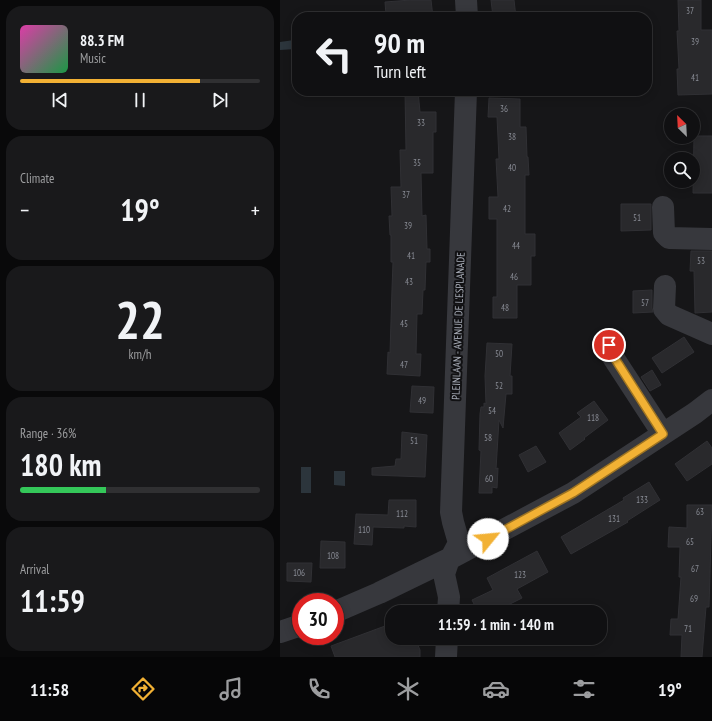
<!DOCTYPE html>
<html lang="en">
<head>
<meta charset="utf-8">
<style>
  body { margin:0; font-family:"PT Sans Narrow",sans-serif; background:#19191b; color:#f1f3f6; height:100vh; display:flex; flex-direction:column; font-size:15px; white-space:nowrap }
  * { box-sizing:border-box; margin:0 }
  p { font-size:13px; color:#9c9d9f }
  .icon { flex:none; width:22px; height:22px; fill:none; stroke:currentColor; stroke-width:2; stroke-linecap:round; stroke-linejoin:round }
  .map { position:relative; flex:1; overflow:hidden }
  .panel { display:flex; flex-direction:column; gap:6px; padding:6px; background:#09090a; width:280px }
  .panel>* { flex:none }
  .top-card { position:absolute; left:12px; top:12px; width:360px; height:84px; border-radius:16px; box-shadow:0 2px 10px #0003,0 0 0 1px #303032; background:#101012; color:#f1f3f6; overflow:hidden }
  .needle { width:26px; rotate:336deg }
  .fabs { position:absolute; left:384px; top:108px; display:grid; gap:8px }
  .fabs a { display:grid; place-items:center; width:36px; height:36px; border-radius:50%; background:#101012; box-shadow:0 2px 10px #0003,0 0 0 1px #303032; font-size:20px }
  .speed { position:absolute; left:12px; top:593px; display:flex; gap:8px; font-size:20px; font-weight:700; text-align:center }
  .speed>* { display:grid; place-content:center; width:52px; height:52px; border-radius:50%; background:#101012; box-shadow:0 2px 10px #0003,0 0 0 1px #303032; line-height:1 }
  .speed .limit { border:6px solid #d22; background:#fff; color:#111 }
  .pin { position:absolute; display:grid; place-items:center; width:34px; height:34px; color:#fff; margin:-17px; border:2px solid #fff; border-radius:50%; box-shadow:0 1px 4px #0007 }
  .me { position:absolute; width:44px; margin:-22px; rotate:62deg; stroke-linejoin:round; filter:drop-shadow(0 0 3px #0008) }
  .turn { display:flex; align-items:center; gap:14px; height:84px; padding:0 16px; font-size:18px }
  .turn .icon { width:52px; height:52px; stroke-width:2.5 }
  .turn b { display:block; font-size:28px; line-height:34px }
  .big { font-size:30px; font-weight:700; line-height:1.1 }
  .panel .card { flex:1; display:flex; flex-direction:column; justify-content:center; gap:6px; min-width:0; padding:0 14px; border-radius:16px; background:#19191b }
  .panel .dial { align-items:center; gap:0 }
  .dial b { font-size:52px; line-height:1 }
  .song { display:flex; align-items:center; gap:12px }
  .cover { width:48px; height:48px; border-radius:6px; background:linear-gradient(135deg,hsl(320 70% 55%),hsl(140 70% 35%)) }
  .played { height:4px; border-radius:2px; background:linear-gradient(90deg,#f2b134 75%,#303032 75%) }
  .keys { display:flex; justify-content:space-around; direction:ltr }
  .heat { display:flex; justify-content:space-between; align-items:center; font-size:22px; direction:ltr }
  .charge { height:6px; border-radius:3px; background:linear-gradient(90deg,#34c759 36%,#303032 0) }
  .trip { position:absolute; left:105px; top:605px; width:222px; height:40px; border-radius:16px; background:#101012; box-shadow:0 2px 10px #0003,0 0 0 1px #303032; font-weight:700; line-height:40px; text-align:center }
  .menu { display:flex; height:64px; justify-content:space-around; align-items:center; background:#060607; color:#9c9d9f }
  .menu .icon { width:28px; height:28px }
  .menu .selected { color:#f2b134 }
  .menu b { font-size:18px; color:#f1f3f6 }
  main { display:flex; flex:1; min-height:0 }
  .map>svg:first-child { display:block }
  .water { fill:#2c353c }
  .building { fill:#29292c; stroke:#303034 }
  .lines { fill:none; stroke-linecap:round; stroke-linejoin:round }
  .minor { stroke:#37383d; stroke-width:22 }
  .route-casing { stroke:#9d7322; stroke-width:10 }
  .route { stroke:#f2b134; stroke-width:7 }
  .labels { text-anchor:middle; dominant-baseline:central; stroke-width:4; stroke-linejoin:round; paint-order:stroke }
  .number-label { font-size:9px; fill:#888b94 }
  .street-label { font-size:11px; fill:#a8adb8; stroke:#111113 }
</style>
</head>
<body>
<main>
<section class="panel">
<div class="card">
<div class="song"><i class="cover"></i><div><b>88.3 FM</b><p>Music</p></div></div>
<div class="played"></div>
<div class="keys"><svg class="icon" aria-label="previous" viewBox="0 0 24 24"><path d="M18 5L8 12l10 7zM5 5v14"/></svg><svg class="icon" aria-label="pause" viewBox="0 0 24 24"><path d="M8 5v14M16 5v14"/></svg><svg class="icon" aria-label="next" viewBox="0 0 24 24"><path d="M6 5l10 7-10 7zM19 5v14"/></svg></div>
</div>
<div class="card"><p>Climate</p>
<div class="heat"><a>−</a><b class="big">19°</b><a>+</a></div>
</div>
<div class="card dial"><b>22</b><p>km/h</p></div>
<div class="card"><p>Range · 36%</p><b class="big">180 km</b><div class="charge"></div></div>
<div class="card"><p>Arrival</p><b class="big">11:59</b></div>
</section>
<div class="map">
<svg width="432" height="657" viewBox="0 0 432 657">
  <rect width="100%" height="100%" fill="#161618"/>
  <path class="water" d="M14,40L15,49L0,50V42Z
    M21,467H31V493H21Z
    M54,471H65V486L54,485Z"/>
  <path class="building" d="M131,0H151L153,17H116V14L106,15L105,2Z
    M211,0H234L236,17H213Z
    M398,0H421V30H432V94L398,95L397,69H399L397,31H399Z
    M125,91H138L140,112H156V132H153V173H141L142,216L146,215L147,249H150V262H146L145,290H143L142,314H137L136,354H141L140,376L107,374L108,352L110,353L112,289L113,262H111V235H110L109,216H112L111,187H121L120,150H126Z
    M209,98L240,99V127H246L247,157H248L249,175H245V234H255V256H251V285H237V318H213V297H217V219H209V197H218L216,159H219L217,117H208Z
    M414,136H432V193H413Z
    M341,204H371V230L341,231Z
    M411,251H432V312L415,313L414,271H410Z
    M372,290V308L373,312L353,313V291Z
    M404,337L414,352L382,373L372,358Z
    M207,343L232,344L230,376H232V394H226L223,428L219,420L216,469L218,468L217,488L212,487V493H199L201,451L199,450L200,414L201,407H204V403L206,404L205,376Z
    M372,370L381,385L370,391L361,377Z
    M132,386L154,387L153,413L130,412Z
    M314,401L328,420L304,438L305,439L290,450L279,433L301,417L297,413Z
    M122,432L147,435L145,477L92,475V468L115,466L116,459H121Z
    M427,441L432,448V464L407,481L395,464Z
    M256,446L266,462L248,472L239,455Z
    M369,482L380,500L347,521L348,522L291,554L281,537L344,500L343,498Z
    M109,500H136V527L124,526V528L93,527L92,545L74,544L76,514L108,515Z
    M407,505H432L429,607H426L422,657H401L402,635H390L391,619H398L401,577H399L400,547H388L389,527L407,528Z
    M41,541L65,542V568H40Z
    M257,551L268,572L237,589L242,598L214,612H198L192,600L213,590L207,578Z
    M7,563H32L31,582L7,581Z
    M105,626L110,638H135L140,650V657H55L51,646Z"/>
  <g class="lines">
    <path class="minor" d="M186,0L187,17
      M383,207L384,233L389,238L432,239
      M385,286L384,309L389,315L432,334
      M329,345L331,354L383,434
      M171,558L179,543L173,522L171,512L186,91
      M55,612L99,593L169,559L293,493L415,413L432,400
      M168,612L169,597L164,574L169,559
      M0,632L21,625
      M166,657L167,638"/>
  </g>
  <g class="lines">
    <defs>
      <path id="route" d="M208,539L293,493L383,434L332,354L329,345"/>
    </defs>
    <use href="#route" class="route-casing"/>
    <use href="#route" class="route"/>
  </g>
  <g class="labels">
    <g class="number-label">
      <text x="410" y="10">37</text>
      <text x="415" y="41">39</text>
      <text x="415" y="77">41</text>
      <text x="224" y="108">36</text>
      <text x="141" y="122">33</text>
      <text x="232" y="136">38</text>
      <text x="137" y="162">35</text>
      <text x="232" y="167">40</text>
      <text x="126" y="194">37</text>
      <text x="227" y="208">42</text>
      <text x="357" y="217">51</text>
      <text x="128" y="225">39</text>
      <text x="236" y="245">44</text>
      <text x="131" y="255">41</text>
      <text x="421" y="260">53</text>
      <text x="234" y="276">46</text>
      <text x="129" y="281">43</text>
      <text x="365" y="302">57</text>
      <text x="225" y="307">48</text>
      <text x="124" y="323">45</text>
      <text x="219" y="353">50</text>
      <text x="124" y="364">47</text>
      <text x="219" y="385">52</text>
      <text x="142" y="400">49</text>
      <text x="212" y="410">54</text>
      <text x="313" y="417">118</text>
      <text x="208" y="437">58</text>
      <text x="134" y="440">51</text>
      <text x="209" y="478">60</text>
      <text x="362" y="499">133</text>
      <text x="420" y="511">63</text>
      <text x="122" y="513">112</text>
      <text x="334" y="518">131</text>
      <text x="84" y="529">110</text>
      <text x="410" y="541">65</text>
      <text x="53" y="555">108</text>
      <text x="415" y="568">67</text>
      <text x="19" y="572">106</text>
      <text x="240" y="574">123</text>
      <text x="414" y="598">69</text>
      <text x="408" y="628">71</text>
    </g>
    <g class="street-label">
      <text transform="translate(178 326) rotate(-88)">PLEINLAAN - AVENUE DE L'ESPLANADE</text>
    </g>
  </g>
</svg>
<div class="fabs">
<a><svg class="needle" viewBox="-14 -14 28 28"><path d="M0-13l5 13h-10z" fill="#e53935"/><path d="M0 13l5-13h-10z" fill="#9c9d9f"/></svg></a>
<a><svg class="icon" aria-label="search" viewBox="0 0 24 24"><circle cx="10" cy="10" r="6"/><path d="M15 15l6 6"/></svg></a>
</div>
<div class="speed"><div class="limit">30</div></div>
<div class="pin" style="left:329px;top:345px;background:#d93025"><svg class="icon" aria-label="arrive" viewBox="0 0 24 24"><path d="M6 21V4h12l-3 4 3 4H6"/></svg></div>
<svg class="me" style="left:208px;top:539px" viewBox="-20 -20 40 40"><circle r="19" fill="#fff"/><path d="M0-13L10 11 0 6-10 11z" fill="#f2b134"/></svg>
<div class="trip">11:59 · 1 min · 140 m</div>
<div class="top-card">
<div class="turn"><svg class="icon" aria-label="left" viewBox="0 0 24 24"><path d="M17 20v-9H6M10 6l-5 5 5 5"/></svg><div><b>90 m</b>Turn left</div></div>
</div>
</div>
</main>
<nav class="menu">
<b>11:58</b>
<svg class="icon selected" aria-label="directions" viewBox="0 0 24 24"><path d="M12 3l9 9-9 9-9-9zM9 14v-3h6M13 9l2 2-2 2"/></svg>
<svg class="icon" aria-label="music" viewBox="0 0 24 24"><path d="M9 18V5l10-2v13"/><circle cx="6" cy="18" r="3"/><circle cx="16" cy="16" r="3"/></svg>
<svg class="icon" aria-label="phone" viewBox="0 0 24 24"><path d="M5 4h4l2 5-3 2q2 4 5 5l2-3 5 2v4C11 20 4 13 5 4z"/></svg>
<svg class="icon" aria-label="climate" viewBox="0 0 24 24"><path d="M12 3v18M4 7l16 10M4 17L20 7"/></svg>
<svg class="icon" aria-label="car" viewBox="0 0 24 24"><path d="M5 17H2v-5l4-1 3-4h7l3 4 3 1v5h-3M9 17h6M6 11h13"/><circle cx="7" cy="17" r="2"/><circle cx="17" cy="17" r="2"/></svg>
<svg class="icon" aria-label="filters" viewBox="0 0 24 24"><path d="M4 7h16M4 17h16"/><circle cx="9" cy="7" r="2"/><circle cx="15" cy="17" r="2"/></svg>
<b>19°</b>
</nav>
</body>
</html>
